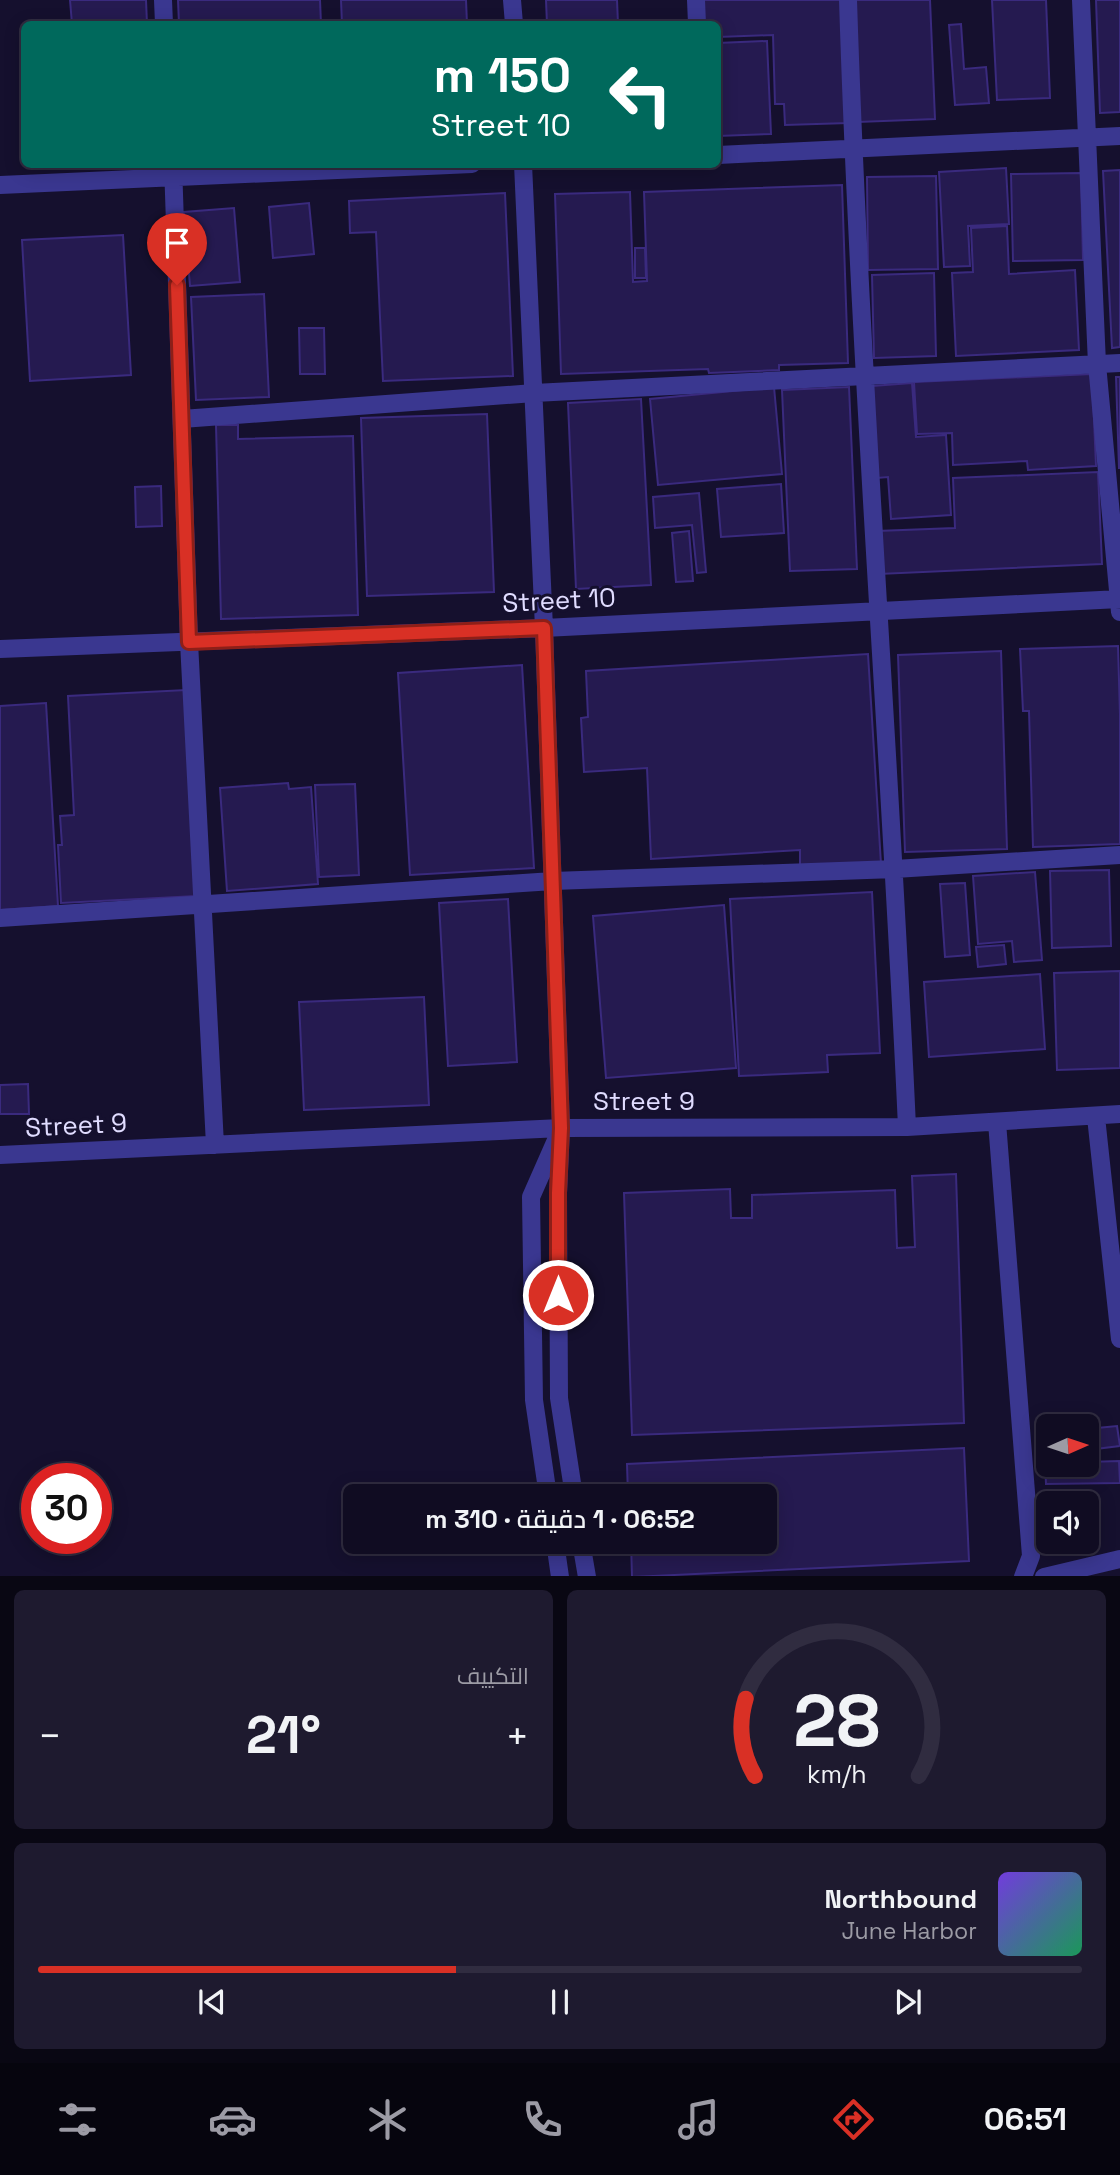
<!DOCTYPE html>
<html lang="ar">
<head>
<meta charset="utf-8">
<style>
  body { margin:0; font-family:"Space Grotesk",Cairo,sans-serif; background:#1e1a2f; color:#f1f3f6; direction:rtl; height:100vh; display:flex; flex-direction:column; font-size:26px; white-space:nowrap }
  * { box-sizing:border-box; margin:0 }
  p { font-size:23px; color:#9c9ba5 }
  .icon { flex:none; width:38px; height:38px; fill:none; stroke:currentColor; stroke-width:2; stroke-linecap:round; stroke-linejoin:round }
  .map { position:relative; height:1576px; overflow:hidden; direction:ltr }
  .details { display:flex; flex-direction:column; gap:14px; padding:14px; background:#090713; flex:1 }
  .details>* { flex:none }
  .top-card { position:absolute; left:21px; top:21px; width:700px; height:147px; border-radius:10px; box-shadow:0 4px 18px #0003,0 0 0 2px #302c40; direction:rtl; background:#00695c; color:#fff; overflow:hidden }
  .needle { width:46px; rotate:87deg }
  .tools { position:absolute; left:1036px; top:1414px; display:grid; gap:14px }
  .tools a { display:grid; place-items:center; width:63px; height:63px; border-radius:10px; background:#100c22; box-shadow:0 4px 18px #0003,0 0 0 2px #302c40; font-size:35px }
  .speed { position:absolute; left:21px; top:1463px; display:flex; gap:14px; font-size:35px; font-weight:700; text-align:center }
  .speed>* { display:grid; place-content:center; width:91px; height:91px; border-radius:50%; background:#100c22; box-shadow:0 4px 18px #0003,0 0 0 2px #302c40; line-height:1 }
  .speed .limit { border:10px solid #d22; background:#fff; color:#111 }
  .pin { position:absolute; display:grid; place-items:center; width:60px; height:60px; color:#fff; margin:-72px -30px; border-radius:50% 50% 50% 0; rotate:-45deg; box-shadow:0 0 7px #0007 }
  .pin .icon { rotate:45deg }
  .me { position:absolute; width:77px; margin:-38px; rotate:0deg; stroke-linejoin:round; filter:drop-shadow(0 0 5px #0008) }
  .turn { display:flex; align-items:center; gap:24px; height:147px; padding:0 35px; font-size:32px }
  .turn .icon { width:91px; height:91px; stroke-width:2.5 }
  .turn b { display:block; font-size:49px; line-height:60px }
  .big { font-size:52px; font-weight:600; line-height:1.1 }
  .details .widget { flex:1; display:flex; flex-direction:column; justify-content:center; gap:10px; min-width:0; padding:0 24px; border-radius:10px; background:#1e1a2f }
  .details .dial { align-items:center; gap:0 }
  .dial svg { height:182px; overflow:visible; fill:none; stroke:#302c40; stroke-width:7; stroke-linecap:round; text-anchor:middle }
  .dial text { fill:#f1f3f6; stroke:none }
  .song { display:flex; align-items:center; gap:21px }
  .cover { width:84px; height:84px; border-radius:10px; background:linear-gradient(135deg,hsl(260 70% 55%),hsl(150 70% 35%)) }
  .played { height:7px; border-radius:4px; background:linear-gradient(90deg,#d93025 40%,#302c40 40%) }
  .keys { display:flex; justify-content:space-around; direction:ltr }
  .heat { display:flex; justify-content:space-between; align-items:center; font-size:38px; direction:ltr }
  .details .tiles { flex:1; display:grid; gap:14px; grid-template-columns:1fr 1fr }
  .widget:last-child { grid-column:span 2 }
  .trip { position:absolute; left:343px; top:1484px; width:434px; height:70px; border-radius:10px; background:#100c22; box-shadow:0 4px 18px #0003,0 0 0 2px #302c40; font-weight:600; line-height:70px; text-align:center; direction:rtl }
  .tabs { display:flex; height:112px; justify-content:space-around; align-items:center; background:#06050e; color:#9c9ba5 }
  .tabs .icon { width:49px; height:49px }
  .tabs .selected { color:#d93025 }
  .tabs b { font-size:32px; color:#f1f3f6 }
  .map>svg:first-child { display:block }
  .building { fill:#251a50; stroke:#3a2a7e; stroke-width:2 }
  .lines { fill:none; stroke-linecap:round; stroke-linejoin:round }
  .minor { stroke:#3a3790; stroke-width:18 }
  .route-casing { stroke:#8d1f18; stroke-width:18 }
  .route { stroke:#d93025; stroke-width:12 }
  .labels { text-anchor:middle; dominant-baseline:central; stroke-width:6; stroke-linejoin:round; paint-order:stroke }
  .street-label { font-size:26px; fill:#e0dcff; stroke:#15102e }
</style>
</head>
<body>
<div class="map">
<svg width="1120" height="1577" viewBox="0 0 1120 1577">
  <rect width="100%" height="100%" fill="#15102e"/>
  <path class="building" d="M70,0H146L147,24H72Z
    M178,0H320L321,24H179Z
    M341,0H466L467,24H342Z
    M546,0H617L618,24H547Z
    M705,0H845L848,123L785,125L784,104H775L773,35L718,37V24H702L701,1Z
    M853,0H930L935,119L858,122Z
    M992,0H1046L1050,98L997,100Z
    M1096,0H1120V112L1100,113Z
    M961,24L964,69L986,67L989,103L955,105L949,25Z
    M767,41L771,134L718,136V43Z
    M188,164H268L189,169Z
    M1006,168L1009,224L968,226L970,266L944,267L939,172Z
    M1120,170V347L1112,348L1103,171Z
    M1081,173L1083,260L1013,261L1011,174Z
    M936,176L938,269L868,270L867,177Z
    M842,185L848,363L779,365V370L709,373L708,369L561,374L555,194L630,192L633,282L647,281L644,192Z
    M505,193L513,376L383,381L376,232L350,233L349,201Z
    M309,203L314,254L273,258L269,207Z
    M234,208L240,282L190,286L184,212Z
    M1007,226L1009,274L1075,270L1079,350L956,356L952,273L973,272L971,228Z
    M123,235L131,375L30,381L22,240Z
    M635,248H645L646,278H635Z
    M934,273L936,356L874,358L872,275Z
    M264,294L269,397L196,400L191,297Z
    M299,328H324L325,374H300Z
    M1092,374L1096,466L1028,470L1027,461L953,465L952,433L917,434L914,382Z
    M1116,377H1120V468H1119Z
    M912,383L916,437L946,435L951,515L891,519L888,477L877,478L872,386Z
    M774,387L782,474L658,485L650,399Z
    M849,387L857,569L790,571L782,390Z
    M641,399L651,585L576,589L568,403Z
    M487,414L494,592L367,596L361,418Z
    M216,425H238V439L353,436L358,615L221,619Z
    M1098,472L1102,564L879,574L877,531L955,528L953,478Z
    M781,484L784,533L721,537L717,489Z
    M161,486L162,526L136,527L135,487Z
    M699,493L706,572L697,573L692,525L655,528L653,497Z
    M689,531L693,581L676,582L672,533Z
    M1118,646L1120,715V844L1033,847L1029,711H1023L1020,649Z
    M1001,651L1007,849L905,852L898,655Z
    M868,654L881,864L800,869V850L651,859L647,768L584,772L581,718L588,717L586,671Z
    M522,665L534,868L410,875L398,673Z
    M186,690L197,896L61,903L58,845H62L60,816L74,815L68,696Z
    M46,703L58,906L0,910V706Z
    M288,783L289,789L311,787L318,884L227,891L220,788Z
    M355,784L359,875L319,877L315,785Z
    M1109,870L1111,946L1052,948L1050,871Z
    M1035,872L1042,960L1014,962L1012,941L978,944L973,876Z
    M965,883L970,955L945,957L940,884Z
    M872,892L880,1053L827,1055L828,1072L739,1076L730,899Z
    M508,899L517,1062L448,1066L439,903Z
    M724,905L736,1068L606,1078L593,916Z
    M1004,945L1006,964L978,967L976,947Z
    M1120,971V1068L1057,1070L1054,973Z
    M1040,974L1045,1049L929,1057L924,982Z
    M424,997L429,1105L304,1110L299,1002Z
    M28,1084L29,1114H0V1085Z
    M956,1174L964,1423L632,1435L624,1193L730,1189L731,1218H752V1195L895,1190L897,1248L915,1247L912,1176Z
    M1117,1426L1120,1446L1087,1450V1429Z
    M964,1448L969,1561L632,1577L631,1542H765V1496H628L627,1464Z
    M1119,1461L1120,1483L1046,1484L1045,1462H1048V1465H1087V1462Z"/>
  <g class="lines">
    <path class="minor" d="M163,0L164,24
      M512,0L514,24
      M696,0L697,24
      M848,0C860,376 890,751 907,1127
      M1081,0L1097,364L1120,612
      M718,155L1120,136
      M173,164L189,642L215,1145
      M523,164L544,628L561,1128L558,1193L559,1398L574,1496
      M0,185L472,164
      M182,419L534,393L1120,363
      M0,649L544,628L1120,599
      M0,918L553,881L895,869L1120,855
      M1096,1117L1120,1339
      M997,1122L1031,1556L1023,1577
      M0,1155L561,1128L907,1127L1120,1114
      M548,1496L534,1400L531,1197L557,1138
      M555,1542L560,1577
      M581,1542L587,1577
      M1044,1577L1120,1559"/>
  </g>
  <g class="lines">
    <defs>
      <path id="route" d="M177,285L189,642L544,628L561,1128L558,1193V1295"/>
    </defs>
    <use href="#route" class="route-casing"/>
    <use href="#route" class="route"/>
  </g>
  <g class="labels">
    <g class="street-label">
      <text transform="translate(559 600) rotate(-3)">Street 10</text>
      <text x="644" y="1101">Street 9</text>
      <text transform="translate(76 1125) rotate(-3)">Street 9</text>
    </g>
  </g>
</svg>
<div class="tools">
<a><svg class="needle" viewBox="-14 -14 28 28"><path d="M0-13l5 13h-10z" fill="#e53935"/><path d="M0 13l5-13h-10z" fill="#9c9ba5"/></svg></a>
<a><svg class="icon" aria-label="sound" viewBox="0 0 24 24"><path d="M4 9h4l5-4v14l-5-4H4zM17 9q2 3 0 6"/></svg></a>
</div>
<div class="speed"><div class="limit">30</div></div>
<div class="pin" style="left:177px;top:285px;background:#d93025"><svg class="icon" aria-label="arrive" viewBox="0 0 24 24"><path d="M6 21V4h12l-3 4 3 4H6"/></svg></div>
<svg class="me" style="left:558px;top:1295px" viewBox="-20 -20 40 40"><circle r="17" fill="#d93025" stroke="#fff" stroke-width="3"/><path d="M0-11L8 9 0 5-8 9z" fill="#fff"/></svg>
<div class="trip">06:52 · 1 دقيقة · 310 m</div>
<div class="top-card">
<div class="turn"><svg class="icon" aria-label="left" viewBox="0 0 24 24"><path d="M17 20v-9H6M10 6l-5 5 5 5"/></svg><div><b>150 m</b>Street 10</div></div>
</div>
</div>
<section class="details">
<div class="tiles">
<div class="widget dial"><svg viewBox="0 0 100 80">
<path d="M14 69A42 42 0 1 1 86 69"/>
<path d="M14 69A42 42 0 0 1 10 35" stroke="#d93025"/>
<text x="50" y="56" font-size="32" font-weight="700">28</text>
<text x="50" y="72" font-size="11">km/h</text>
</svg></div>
<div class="widget"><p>التكييف</p>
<div class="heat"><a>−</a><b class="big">21°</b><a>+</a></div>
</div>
<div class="widget">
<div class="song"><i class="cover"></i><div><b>Northbound</b><p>June Harbor</p></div></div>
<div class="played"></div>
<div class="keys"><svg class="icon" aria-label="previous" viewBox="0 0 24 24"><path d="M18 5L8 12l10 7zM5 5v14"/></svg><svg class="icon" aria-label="pause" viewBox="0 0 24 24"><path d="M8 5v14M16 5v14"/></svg><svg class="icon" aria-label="next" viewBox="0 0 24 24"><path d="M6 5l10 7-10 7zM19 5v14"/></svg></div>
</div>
</div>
</section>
<nav class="tabs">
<b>06:51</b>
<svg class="icon selected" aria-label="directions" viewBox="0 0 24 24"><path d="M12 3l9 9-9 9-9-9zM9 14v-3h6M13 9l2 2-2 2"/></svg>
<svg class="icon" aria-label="music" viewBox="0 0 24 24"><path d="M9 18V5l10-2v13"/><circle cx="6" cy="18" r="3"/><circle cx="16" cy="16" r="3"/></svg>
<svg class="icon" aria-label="phone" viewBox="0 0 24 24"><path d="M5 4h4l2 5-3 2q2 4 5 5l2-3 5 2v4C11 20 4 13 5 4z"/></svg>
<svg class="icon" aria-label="climate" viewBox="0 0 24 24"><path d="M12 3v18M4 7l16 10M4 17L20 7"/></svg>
<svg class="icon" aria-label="car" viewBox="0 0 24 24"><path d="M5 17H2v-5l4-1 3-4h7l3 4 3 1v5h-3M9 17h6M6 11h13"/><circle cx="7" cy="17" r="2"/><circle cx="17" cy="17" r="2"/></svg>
<svg class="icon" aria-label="filters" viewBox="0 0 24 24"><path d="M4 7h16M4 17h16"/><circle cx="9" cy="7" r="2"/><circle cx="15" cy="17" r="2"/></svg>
</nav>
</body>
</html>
